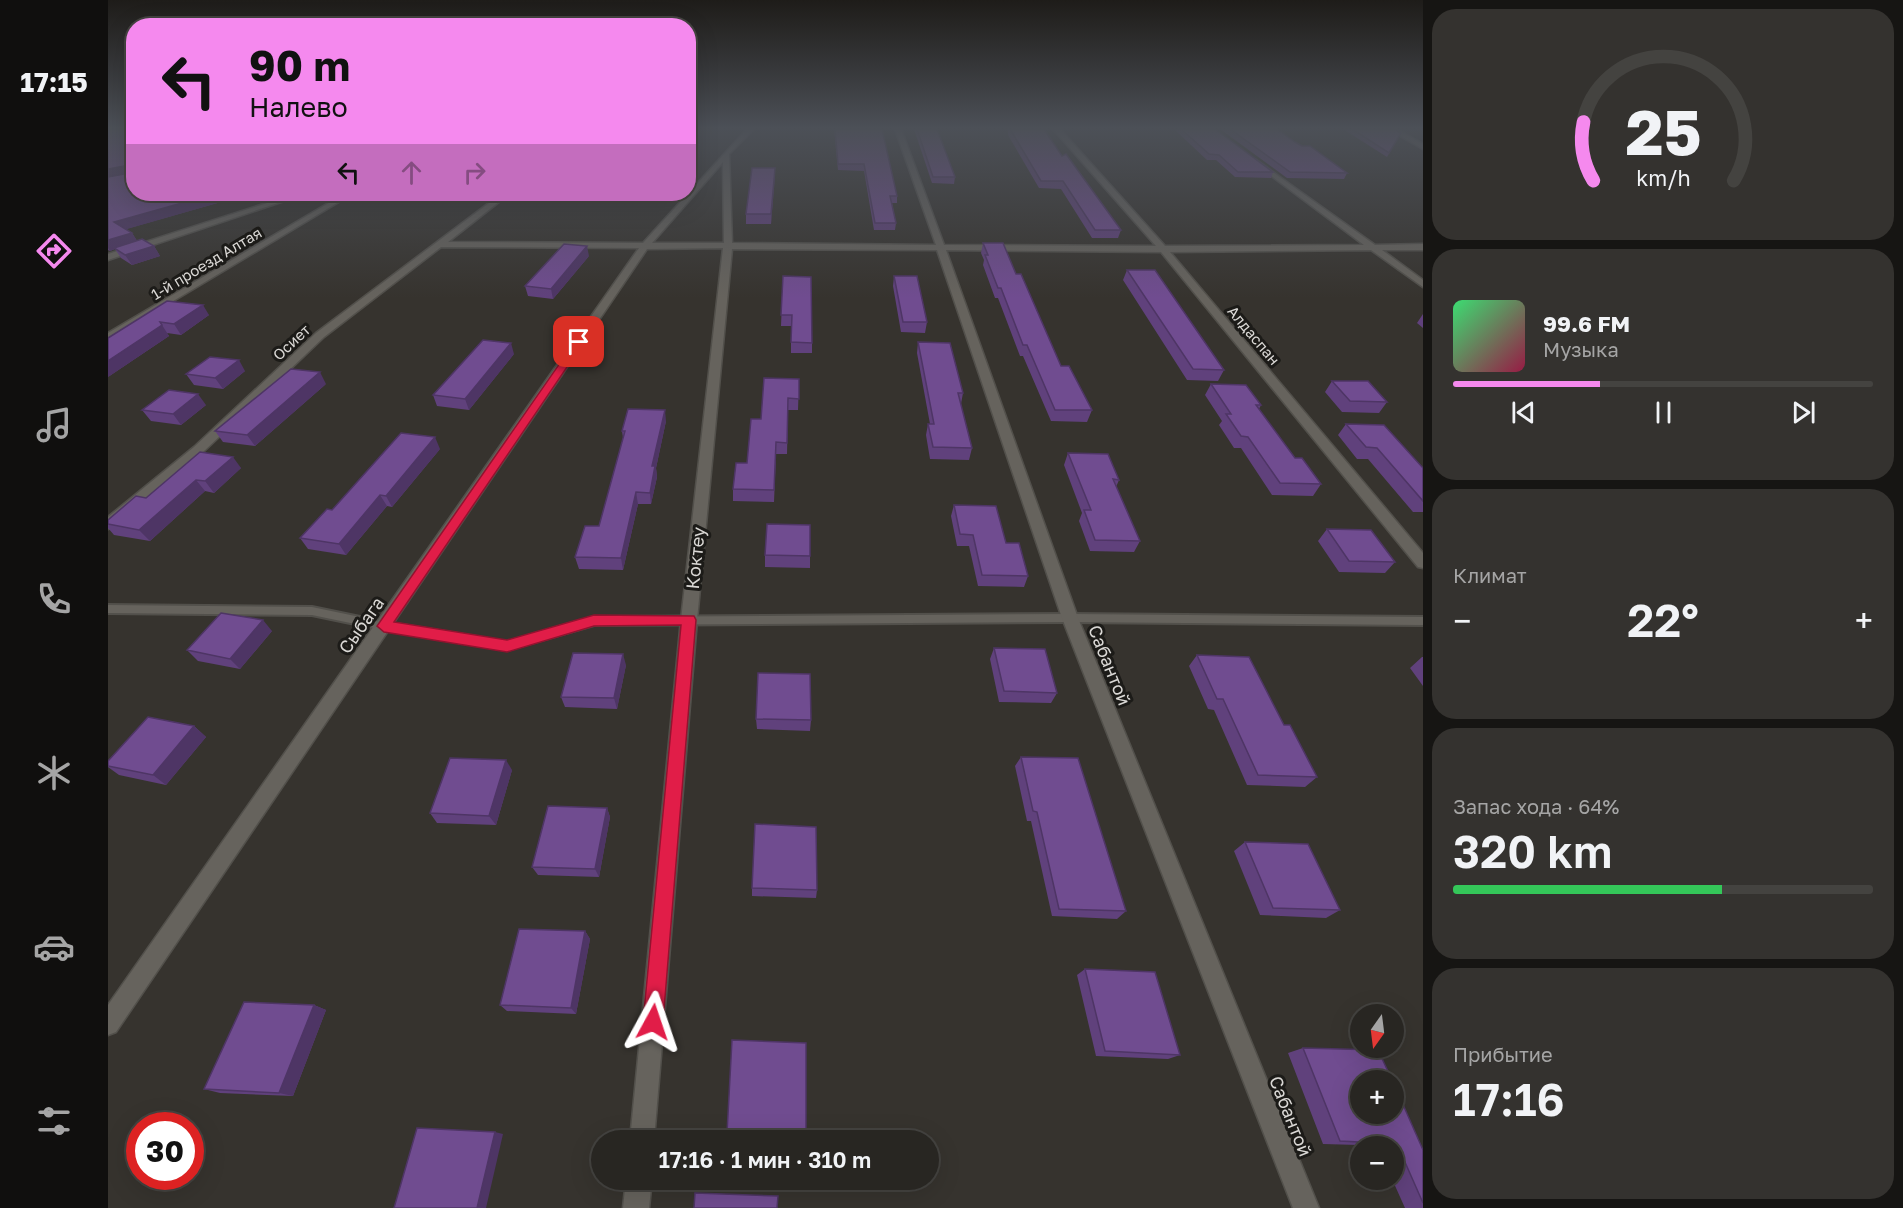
<!DOCTYPE html>
<html lang="ru">
<head>
<meta charset="utf-8">
<style>
  body { margin:0; font-family:"Golos Text",sans-serif; background:#34322f; color:#f1f3f6; height:100vh; display:flex; flex-direction:column; font-size:22px; white-space:nowrap }
  * { box-sizing:border-box; margin:0 }
  p { font-size:20px; color:#a5a5a5 }
  .icon { flex:none; width:33px; height:33px; fill:none; stroke:currentColor; stroke-width:2; stroke-linecap:round; stroke-linejoin:round }
  .map { position:relative; flex:1; overflow:hidden }
  .panel { display:flex; flex-direction:column; gap:9px; padding:9px; background:#161513; width:480px }
  .panel>* { flex:none }
  .top-card { position:absolute; left:18px; top:18px; width:570px; height:183px; border-radius:24px; box-shadow:0 6px 24px #0002,0 0 0 2px #444340; background:#f589ee; color:#111; overflow:hidden }
  .needle { width:39px; rotate:194deg }
  .buttons { position:absolute; left:1242px; top:1004px; display:grid; gap:12px }
  .buttons a { display:grid; place-items:center; width:54px; height:54px; border-radius:50%; background:#282622; box-shadow:0 6px 24px #0002,0 0 0 2px #444340; font-size:30px }
  .speed { position:absolute; left:18px; top:1112px; display:flex; gap:12px; font-size:30px; font-weight:700; text-align:center }
  .speed>* { display:grid; place-content:center; width:78px; height:78px; border-radius:50%; background:#282622; box-shadow:0 6px 24px #0002,0 0 0 2px #444340; line-height:1 }
  .speed .limit { border:9px solid #d22; background:#fff; color:#111 }
  .pin { position:absolute; display:grid; place-items:center; width:51px; height:51px; color:#fff; margin:-26px; border-radius:12px; box-shadow:0 3px 9px #0006 }
  .me { position:absolute; width:66px; margin:-33px; rotate:5deg; stroke-linejoin:round; filter:drop-shadow(0 0 4px #0008) }
  .turn { display:flex; align-items:center; gap:21px; height:126px; padding:0 24px; font-size:27px }
  .turn .icon { width:78px; height:78px; stroke-width:2.5 }
  .turn b { display:block; font-size:42px; line-height:51px }
  .lanes { display:flex; align-items:center; height:57px; padding:0 24px; background:#0003; justify-content:center; gap:30px; direction:ltr }
  .lanes .off { opacity:.35 }
  .big { font-size:45px; font-weight:600; line-height:1.1 }
  .panel .tile { flex:1; display:flex; flex-direction:column; justify-content:center; gap:9px; min-width:0; padding:0 21px; border-radius:24px; background:#34322f }
  .panel .dial { align-items:center; gap:0 }
  .dial svg { height:156px; overflow:visible; fill:none; stroke:#444340; stroke-width:7; stroke-linecap:round; text-anchor:middle }
  .dial text { fill:#f1f3f6; stroke:none }
  .song { display:flex; align-items:center; gap:18px }
  .cover { width:72px; height:72px; border-radius:9px; background:linear-gradient(135deg,hsl(140 70% 55%),hsl(340 70% 35%)) }
  .played { height:6px; border-radius:3px; background:linear-gradient(90deg,#f589ee 35%,#444340 35%) }
  .keys { display:flex; justify-content:space-around; direction:ltr }
  .heat { display:flex; justify-content:space-between; align-items:center; font-size:33px; direction:ltr }
  .charge { height:9px; border-radius:4px; background:linear-gradient(90deg,#34c759 64%,#444340 0) }
  .trip { position:absolute; left:483px; top:1130px; width:348px; height:60px; border-radius:30px; background:#282622; box-shadow:0 6px 24px #0002,0 0 0 2px #444340; font-weight:600; line-height:60px; text-align:center }
  main { display:flex; flex:1; min-height:0 }
  .tabs { display:flex; flex-direction:column; width:108px; justify-content:space-around; align-items:center; background:#100f0e; color:#a5a5a5 }
  .tabs .icon { width:42px; height:42px }
  .tabs .active { color:#f589ee }
  .tabs b { font-size:27px; color:#f1f3f6 }
  .map>svg:first-child { display:block }
  .lines { fill:none; stroke-linecap:round; stroke-linejoin:round }
  .lane-casing { stroke:#52504b; stroke-width:4 }
  .street-casing { stroke:#52504b; stroke-width:3 }
  .lane { fill:#66635d; fill-rule:evenodd }
  .street { fill:#66635d; fill-rule:evenodd }
  .wall { fill:#60417c }
  .shaded-wall { fill:#4e3565 }
  .building { fill:#704c90; stroke:#4e3565; stroke-width:1.5 }
  .route { fill:#e11d48; stroke:#92132f; stroke-width:1.5 }
  .labels { text-anchor:middle; dominant-baseline:central; stroke-width:6; stroke-linejoin:round; paint-order:stroke }
  .far-street-label { font-size:15px; fill:#dad8d5; stroke:#1c1b18 }
  .street-label { font-size:18px; fill:#dad8d5; stroke:#1c1b18 }
</style>
</head>
<body>
<main>
<nav class="tabs">
<b>17:15</b>
<svg class="icon active" aria-label="directions" viewBox="0 0 24 24"><path d="M12 3l9 9-9 9-9-9zM9 14v-3h6M13 9l2 2-2 2"/></svg>
<svg class="icon" aria-label="music" viewBox="0 0 24 24"><path d="M9 18V5l10-2v13"/><circle cx="6" cy="18" r="3"/><circle cx="16" cy="16" r="3"/></svg>
<svg class="icon" aria-label="phone" viewBox="0 0 24 24"><path d="M5 4h4l2 5-3 2q2 4 5 5l2-3 5 2v4C11 20 4 13 5 4z"/></svg>
<svg class="icon" aria-label="climate" viewBox="0 0 24 24"><path d="M12 3v18M4 7l16 10M4 17L20 7"/></svg>
<svg class="icon" aria-label="car" viewBox="0 0 24 24"><path d="M5 17H2v-5l4-1 3-4h7l3 4 3 1v5h-3M9 17h6M6 11h13"/><circle cx="7" cy="17" r="2"/><circle cx="17" cy="17" r="2"/></svg>
<svg class="icon" aria-label="filters" viewBox="0 0 24 24"><path d="M4 7h16M4 17h16"/><circle cx="9" cy="7" r="2"/><circle cx="15" cy="17" r="2"/></svg>
</nav>
<div class="map">
<svg width="1315" height="1208" viewBox="0 0 1315 1208">
  <rect width="100%" height="100%" fill="#36332e"/>
  <g class="lines">
    <defs>
      <path id="lane" d="M0,605L204,607L276,622L399,642L486,617L962,614L1315,617V625L962,622L486,625L399,650L276,630L204,615L0,613Z"/>
      <path id="street" d="M639,129H646L621,154L624,243L828,245L787,129H793L836,245L1048,246L945,129H952L1057,246L1256,245L1146,163L1148,160L1267,245L1315,244V250H1274L1315,280V287L1263,250L1062,252L1315,553V568L1310,567L1053,252L838,250L970,618L1211,1208H1185L954,618L829,250L624,249L589,620L546,1140H522L573,620L615,248L539,249L8,1032L0,1035V1005L531,248L333,247L216,337L94,453L5,527L0,529V517L86,447L208,333L393,194H401L340,242L535,243ZM615,162L616,243H544Z
        M1280,129H1288L1315,144V149Z
        M187,194H197L0,260V254Z
        M236,194H244L0,340V333Z
        M518,1179H544L541,1208H515Z"/>
    </defs>
    <use href="#lane" class="lane-casing"/>
    <use href="#street" class="street-casing"/>
    <use href="#lane" class="lane"/>
    <use href="#street" class="street"/>
  </g>
  <path class="wall" d="M0,129L26,194H141L18,229L24,233L29,241L46,246L52,256L24,265L13,258L7,249L2,251L0,250Z
    M726,129L789,196V203H784L788,223L787,230H766L756,171L730,170Z
    M806,129H829L847,177L846,184L824,183Z
    M899,129H936L954,156L1013,230L1010,238H984L953,189L931,188L900,135V132Z
    M1066,129H1107L1165,172L1163,178L1127,177L1108,160H1099Z
    M1112,129H1169L1187,142L1239,173L1236,179L1179,178Z
    M1235,129H1286L1293,133L1279,157Z
    M667,168L663,224H638V214Z
    M875,243L908,274L953,366L984,410L979,422L943,421L915,356H912L890,298H887L875,265L876,260L873,253Z
    M481,256L445,299L420,296L417,286Z
    M1019,270L1116,370L1110,381L1079,380L1015,280Z
    M675,276L704,343V353H683V326H673Z
    M786,276L819,322L817,333L793,332L785,286Z
    M59,301L101,315L73,335L59,333L61,336L0,377Z
    M1315,314V328L1309,323Z
    M810,342L855,393L853,404L864,448L861,460L822,459L818,435L820,424H822L809,353Z
    M406,354L361,410L329,406L325,395Z
    M137,371L115,389L86,385L78,374Z
    M691,379L690,410H680L679,454H668L666,502L625,501V489L639,463L653,419Z
    M1224,381L1279,402L1271,413L1234,412L1217,392Z
    M218,384L147,446L115,442L107,431Z
    M1103,384L1153,405L1151,409L1187,458L1213,484L1205,496L1164,495L1133,448H1126L1111,425L1114,421L1097,395Z
    M98,405L73,425L43,421L34,410Z
    M558,421L548,468L549,477L543,504H530L515,570L471,569L467,557L491,526L515,438L514,431Z
    M1238,424L1315,468V512H1305L1260,459H1249L1230,435Z
    M332,449L284,507L279,506L238,555L200,549L192,538L224,510Z
    M92,452L133,468L106,493L97,491L42,541L6,535L0,528V520L38,498Z
    M960,453L1011,480L1008,487L1032,541L1026,552L982,551L971,521L974,513L956,465Z
    M846,505L898,543L920,576L916,587L870,586L861,546H849L843,516Z
    M1219,529L1287,562L1277,573L1231,572L1210,541Z
    M657,555L702,556V568L657,567Z
    M164,631L132,669L90,661L79,650Z
    M886,648L949,693L943,703L891,702L882,659Z
    M1089,655L1176,725L1209,777L1197,787L1139,785L1106,710L1100,709L1081,666Z
    M1314,657H1315V686L1302,668Z
    M518,665L509,709L457,707L453,697Z
    M648,719L703,720L702,731L649,729Z
    M86,726L98,737L58,785L11,775L0,767V761Z
    M913,757L1018,911L1009,919L944,916L923,821H919L907,766Z
    M404,770L388,825L329,823L322,813Z
    M499,808L502,817L491,877L430,875L424,867Z
    M1137,842L1232,910L1218,918L1152,915L1126,851Z
    M644,888L709,890L708,898L644,896Z
    M477,931L482,939L468,1014L399,1011L392,1005Z
    M977,969L1072,1055L1060,1059L988,1056L969,975Z
    M206,1005L218,1010L185,1096L112,1093L96,1089Z
    M1195,1048L1315,1150V1208H1297L1284,1179H1286V1146L1215,1144L1180,1053Z
    M619,1133L698,1136L697,1139L620,1136Z"/>
  <path class="shaded-wall" d="M22,165L26,174L0,179V169Z
    M667,168V177L663,224V214Z
    M106,194H141L12,231L6,222Z
    M24,233L30,242L6,248L7,249L2,251L0,248V240Z
    M46,246L52,256L24,265L17,255Z
    M479,246L481,256L445,299L443,289Z
    M95,305L101,315L73,335L66,324Z
    M54,325L61,336L0,377V361Z
    M403,343L406,354L361,410L357,399Z
    M131,360L137,371L115,389L107,378Z
    M212,372L218,384L147,446L139,435Z
    M90,394L98,405L73,425L65,414Z
    M557,410L558,421L548,468L549,477L543,504L542,493L544,466Z
    M327,437L332,449L284,507L278,496Z
    M125,457L133,468L106,493L97,481Z
    M88,480L97,491L42,541L31,530Z
    M528,492L530,504L515,570L513,558Z
    M272,495L279,506L238,555L231,544Z
    M155,620L164,631L132,669L122,659Z
    M515,654L518,665L509,709L506,698Z
    M86,726L98,737L58,785L45,775Z
    M398,760L404,770L388,825L381,816Z
    M499,808L502,817L491,877L487,869Z
    M477,931L482,939L468,1014L463,1008Z
    M206,1005L218,1010L185,1096L171,1093Z
    M387,1132L395,1134L378,1208H369Z"/>
  <path class="building" d="M0,129H26V194H106L6,222L24,233L0,240V177L21,173L22,165L0,169Z
    M727,129H774L789,196H782L788,223H767L756,164H730Z
    M809,129H829L847,177H825Z
    M902,129H936L954,156L958,154L1013,230H987L955,181H933Z
    M1073,129H1107L1165,172H1130L1111,155L1101,154Z
    M1122,129H1169L1187,142L1194,146H1202L1239,173L1182,172Z
    M1244,129H1286L1293,133L1281,153Z
    M644,168H667L663,214H638Z
    M34,239L46,246L17,255L6,248Z
    M875,243H895L908,274H913L953,366H961L984,410H947L919,345H915L893,288H890L877,255H880Z
    M456,244L479,246L443,289L417,286Z
    M1019,270H1047L1116,370L1085,369Z
    M675,276L703,277L704,343L683,342L684,315H673Z
    M786,276H809L819,322H795Z
    M59,301L95,305L66,324L52,322L54,325L0,361V338Z
    M375,340L403,343L357,399L325,395Z
    M810,342L842,343L855,393H850L864,448L825,447L820,424H826Z
    M102,357L131,360L107,378L78,374Z
    M183,369L212,372L139,435L107,431Z
    M656,378L691,379V399L680,398L679,443L668,442L666,490L625,489L628,463H639L643,419H653Z
    M1224,381H1260L1279,402L1242,401Z
    M1103,384L1138,385L1153,405H1148L1187,458H1194L1213,484L1172,483L1140,437L1133,436L1118,414H1123Z
    M61,390L90,394L65,414L34,410Z
    M520,409L557,410L544,466H547L542,493L528,492L513,558L467,557L477,526H491L517,431H514Z
    M1238,424L1276,425L1315,468V501L1269,448L1258,447Z
    M293,433L327,437L278,496L272,495L231,544L192,538L219,509L224,510Z
    M92,452L125,457L97,481L88,480L31,530L0,524V520L28,496L38,498Z
    M960,453L1000,454L1011,480L1005,479L1032,541L987,540L976,510H983Z
    M846,505L888,506L898,543H911L920,576L874,575L865,535L852,534Z
    M659,524L702,525V556L657,555Z
    M1219,529L1263,530L1287,562L1241,561Z
    M113,613L155,620L122,659L79,650Z
    M886,648L937,649L949,693L896,691Z
    M465,653L515,654L506,698L453,697Z
    M1089,655L1141,657L1176,725H1182L1209,777L1150,775L1115,699H1109Z
    M650,673L702,674L703,720L648,719Z
    M40,717L86,726L45,775L0,766V761Z
    M913,757L970,758L1018,911L951,909L929,812L925,811Z
    M342,758L398,760L381,816L322,813Z
    M440,806L499,808L487,869L424,867Z
    M647,824L708,827L709,890L644,888Z
    M1137,842L1200,844L1232,910L1165,908Z
    M411,929L477,931L463,1008L392,1005Z
    M977,969L1047,972L1072,1055L997,1051Z
    M136,1002L206,1005L171,1093L96,1089Z
    M624,1040L698,1043V1136L619,1133Z
    M1195,1048L1270,1050L1284,1080H1252V1113H1286V1084L1315,1150V1203L1289,1144L1232,1141Z
    M309,1128L387,1132L369,1208H286Z
    M587,1193L670,1196L669,1208H586Z"/>
  <linearGradient id="sky" x2="0" y2="1"><stop stop-color="#1e1c19"/><stop offset="0.43" stop-color="#4c5057"/><stop offset="1" stop-color="#4c5057" stop-opacity="0"/></linearGradient>
  <rect width="1315" height="298" fill="url(#sky)"/>
  <path class="route" d="M468,340L476,342L286,622L399,640L486,615L586,616L588,620L555,1022L552,1029L545,1032L538,1029L535,1022L573,625L486,626L399,652L276,632L269,626Z"/>
  <g class="labels">
    <g class="far-street-label">
      <text transform="translate(98 263) rotate(-31)">1-й проезд Алтая</text>
      <text transform="translate(1146 335) rotate(50)">Алдаспан</text>
      <text transform="translate(183 342) rotate(-43)">Осиет</text>
    </g>
    <g class="street-label">
      <text transform="translate(587 558) rotate(-84)">Коктеу</text>
      <text transform="translate(253 625) rotate(-55)">Сыбага</text>
      <text transform="translate(1002 665) rotate(68)">Сабантой</text>
      <text transform="translate(1183 1116) rotate(68)">Сабантой</text>
    </g>
  </g>
</svg>
<div class="buttons">
<a><svg class="needle" viewBox="-14 -14 28 28"><path d="M0-13l5 13h-10z" fill="#e53935"/><path d="M0 13l5-13h-10z" fill="#a5a5a5"/></svg></a>
<a>+</a>
<a>−</a>
</div>
<div class="speed"><div class="limit">30</div></div>
<div class="pin" style="left:471px;top:342px;background:#d93025"><svg class="icon" aria-label="arrive" viewBox="0 0 24 24"><path d="M6 21V4h12l-3 4 3 4H6"/></svg></div>
<svg class="me" style="left:545px;top:1022px" viewBox="-20 -20 40 40"><path d="M0-17L14 15 0 8-14 15z" fill="#e11d48" stroke="#fff" stroke-width="4"/></svg>
<div class="trip">17:16 · 1 мин · 310 m</div>
<div class="top-card">
<div class="turn"><svg class="icon" aria-label="left" viewBox="0 0 24 24"><path d="M17 20v-9H6M10 6l-5 5 5 5"/></svg><div><b>90 m</b>Налево</div></div>
<div class="lanes"><svg class="icon" aria-label="left" viewBox="0 0 24 24"><path d="M17 20v-9H6M10 6l-5 5 5 5"/></svg><svg class="icon off" aria-label="ahead" viewBox="0 0 24 24"><path d="M12 20V5M6 11l6-6 6 6"/></svg><svg class="icon off" aria-label="right" viewBox="0 0 24 24"><path d="M7 20v-9h11M14 6l5 5-5 5"/></svg></div>
</div>
</div>
<section class="panel">
<div class="tile dial"><svg viewBox="0 0 100 80">
<path d="M14 69A42 42 0 1 1 86 69"/>
<path d="M14 69A42 42 0 0 1 9 39" stroke="#f589ee"/>
<text x="50" y="56" font-size="32" font-weight="700">25</text>
<text x="50" y="72" font-size="11">km/h</text>
</svg></div>
<div class="tile">
<div class="song"><i class="cover"></i><div><b>99.6 FM</b><p>Музыка</p></div></div>
<div class="played"></div>
<div class="keys"><svg class="icon" aria-label="previous" viewBox="0 0 24 24"><path d="M18 5L8 12l10 7zM5 5v14"/></svg><svg class="icon" aria-label="pause" viewBox="0 0 24 24"><path d="M8 5v14M16 5v14"/></svg><svg class="icon" aria-label="next" viewBox="0 0 24 24"><path d="M6 5l10 7-10 7zM19 5v14"/></svg></div>
</div>
<div class="tile"><p>Климат</p>
<div class="heat"><a>−</a><b class="big">22°</b><a>+</a></div>
</div>
<div class="tile"><p>Запас хода · 64%</p><b class="big">320 km</b><div class="charge"></div></div>
<div class="tile"><p>Прибытие</p><b class="big">17:16</b></div>
</section>
</main>
</body>
</html>
